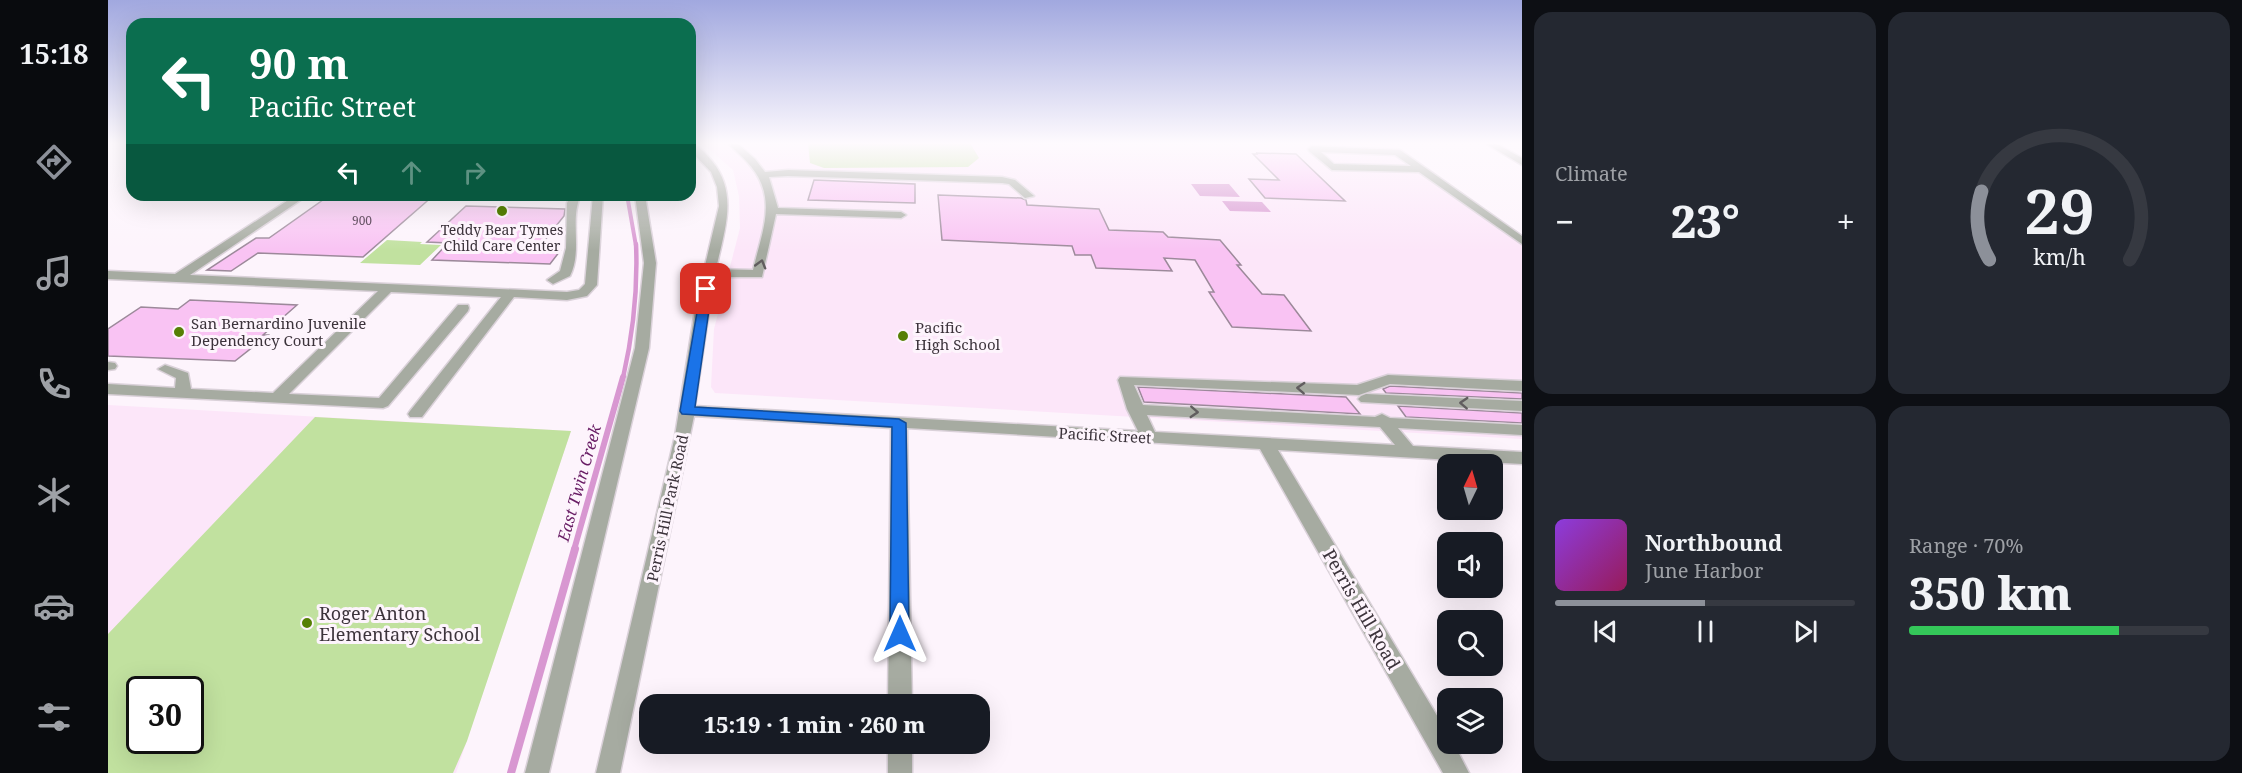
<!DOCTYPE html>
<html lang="en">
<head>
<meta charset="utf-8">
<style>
  body { margin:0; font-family:"Noto Serif",serif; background:#242831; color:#f1f3f6; height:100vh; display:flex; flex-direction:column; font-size:22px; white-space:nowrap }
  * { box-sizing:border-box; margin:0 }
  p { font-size:20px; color:#9ea1a6 }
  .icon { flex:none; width:33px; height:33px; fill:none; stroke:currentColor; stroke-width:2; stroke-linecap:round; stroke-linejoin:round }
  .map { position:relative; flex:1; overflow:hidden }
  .panel { display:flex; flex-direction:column; gap:12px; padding:12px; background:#0d0f14; width:720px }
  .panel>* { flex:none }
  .guide { position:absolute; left:18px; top:18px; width:570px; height:183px; border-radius:18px; box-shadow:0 6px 24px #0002; background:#0b6e4f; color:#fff; overflow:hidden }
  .needle { width:39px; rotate:5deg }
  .tools { position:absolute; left:1329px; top:454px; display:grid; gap:12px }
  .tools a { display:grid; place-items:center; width:66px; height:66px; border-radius:12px; background:#171b24; box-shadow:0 6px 24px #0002; font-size:30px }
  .speed { position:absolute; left:18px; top:676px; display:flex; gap:12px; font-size:30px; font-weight:700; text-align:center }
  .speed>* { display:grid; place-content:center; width:78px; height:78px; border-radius:50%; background:#171b24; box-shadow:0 6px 24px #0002; line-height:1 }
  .speed .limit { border:3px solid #111; border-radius:9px; background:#fff; color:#111 }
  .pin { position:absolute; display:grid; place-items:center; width:51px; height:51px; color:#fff; margin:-26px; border-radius:12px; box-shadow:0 3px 9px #0006 }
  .me { position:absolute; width:66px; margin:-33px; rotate:0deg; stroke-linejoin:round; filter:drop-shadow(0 0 4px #0008) }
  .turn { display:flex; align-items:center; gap:21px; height:126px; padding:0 24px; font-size:27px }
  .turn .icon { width:78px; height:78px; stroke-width:2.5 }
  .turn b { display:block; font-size:42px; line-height:51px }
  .lanes { display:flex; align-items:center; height:57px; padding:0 24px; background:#0003; justify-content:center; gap:30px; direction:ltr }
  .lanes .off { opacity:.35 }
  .big { font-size:45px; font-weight:800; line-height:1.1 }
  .panel .tile { flex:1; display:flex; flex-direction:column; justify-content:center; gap:9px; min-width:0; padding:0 21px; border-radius:18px; background:#242831 }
  .panel .dial { align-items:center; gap:0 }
  .dial svg { height:156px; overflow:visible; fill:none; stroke:#363941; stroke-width:7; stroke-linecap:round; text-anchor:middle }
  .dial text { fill:#f1f3f6; stroke:none }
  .song { display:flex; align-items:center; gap:18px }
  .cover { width:72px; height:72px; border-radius:9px; background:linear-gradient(135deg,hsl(270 70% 55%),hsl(330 70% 35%)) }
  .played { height:6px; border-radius:3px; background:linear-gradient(90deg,#8c9099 50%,#363941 50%) }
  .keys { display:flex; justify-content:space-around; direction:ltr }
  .heat { display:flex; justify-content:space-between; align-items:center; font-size:33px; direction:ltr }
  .charge { height:9px; border-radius:4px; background:linear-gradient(90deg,#34c759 70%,#363941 0) }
  .panel .tiles { flex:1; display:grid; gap:12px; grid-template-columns:repeat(2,1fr) }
  .trip { position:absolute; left:531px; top:694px; width:351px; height:60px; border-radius:18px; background:#171b24; box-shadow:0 6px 24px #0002; font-weight:800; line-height:60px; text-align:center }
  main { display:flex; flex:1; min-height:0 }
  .dock { display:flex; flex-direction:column; width:108px; justify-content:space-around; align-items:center; background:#090b0e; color:#9ea1a6 }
  .dock .icon { width:42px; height:42px }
  .dock .on { color:#8c9099 }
  .dock b { font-size:27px; color:#f1f3f6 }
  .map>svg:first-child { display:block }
  .built { fill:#fce6f9; fill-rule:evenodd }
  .green { fill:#c1e19f; fill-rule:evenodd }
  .water { fill:#d897d1 }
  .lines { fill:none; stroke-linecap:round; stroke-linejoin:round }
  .stream-far3 { stroke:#d897d1; stroke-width:4 }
  .stream-far2 { stroke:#d897d1; stroke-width:4.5 }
  .stream-far1 { stroke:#d897d1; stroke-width:6 }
  .stream { stroke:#d897d1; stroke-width:8 }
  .building { fill:#f9c3f3; stroke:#9c899a; stroke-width:1.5 }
  .minor-casing { stroke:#dad1d9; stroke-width:3 }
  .minor { fill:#a6aba1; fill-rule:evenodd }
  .oneway { stroke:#615d5f }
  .route { fill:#1a73e8; stroke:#114b97; stroke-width:1.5 }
  .poi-dot { fill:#568005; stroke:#fdf4fc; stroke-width:2 }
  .labels { text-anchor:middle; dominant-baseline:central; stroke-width:6; stroke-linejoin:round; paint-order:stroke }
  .number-label { font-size:12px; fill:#6b5769 }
  .far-poi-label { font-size:14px; fill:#3c333b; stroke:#fdf4fc }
  .poi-label { font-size:15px; fill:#3c333b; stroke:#fdf4fc; text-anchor:start }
  .street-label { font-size:15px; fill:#3c333b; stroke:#fdf4fc }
  .water-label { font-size:16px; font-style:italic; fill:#681c64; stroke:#fdf4fc }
  .near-street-label { font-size:18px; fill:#3c333b; stroke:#fdf4fc }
  .near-poi-label { font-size:18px; fill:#3c333b; stroke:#fdf4fc; text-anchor:start }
</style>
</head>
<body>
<main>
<nav class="dock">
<b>15:18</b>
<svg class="icon on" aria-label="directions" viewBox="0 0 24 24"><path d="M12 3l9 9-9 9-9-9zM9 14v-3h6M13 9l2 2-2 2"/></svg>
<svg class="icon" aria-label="music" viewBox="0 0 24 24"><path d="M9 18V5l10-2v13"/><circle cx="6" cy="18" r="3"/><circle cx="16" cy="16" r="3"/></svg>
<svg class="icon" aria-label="phone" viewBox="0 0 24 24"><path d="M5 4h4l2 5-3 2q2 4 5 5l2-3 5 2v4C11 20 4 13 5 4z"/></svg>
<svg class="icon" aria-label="climate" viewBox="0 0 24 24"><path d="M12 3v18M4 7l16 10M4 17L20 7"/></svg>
<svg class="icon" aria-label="car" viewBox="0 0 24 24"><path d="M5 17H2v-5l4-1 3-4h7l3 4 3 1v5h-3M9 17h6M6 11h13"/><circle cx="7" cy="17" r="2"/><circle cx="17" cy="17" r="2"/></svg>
<svg class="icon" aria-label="filters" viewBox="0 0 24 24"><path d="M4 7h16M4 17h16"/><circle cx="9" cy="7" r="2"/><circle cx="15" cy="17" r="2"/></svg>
</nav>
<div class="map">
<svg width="1414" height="773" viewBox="0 0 1414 773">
  <rect width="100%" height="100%" fill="#fdf4fc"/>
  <path class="built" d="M594,143H1284L1414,235V439L607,393L603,387L606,329L632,228L631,196L625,170Z
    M0,405L463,431L348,773H0ZM32,690H82V741H32Z"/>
  <path class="green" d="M700,143H862L871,158L860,167L716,168L702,163Z
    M279,240L314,242L312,244L333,245L312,265L252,263Z
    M207,417L463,431L359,741L345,773H0V634ZM32,690H82V741H32Z"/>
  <path class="water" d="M1083,184H1121L1132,197L1092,196Z
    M1114,201L1154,202L1163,212L1122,211Z"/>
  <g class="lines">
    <path class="stream-far3" d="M519,195L528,246"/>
    <path class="stream-far2" d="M515,378C525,334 530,290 528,244"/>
    <path class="stream-far1" d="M466,550L515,377"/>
    <path class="stream" d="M403,773L467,549"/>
  </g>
  <path class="building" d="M1148,153L1188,154L1237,201L1157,198L1141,179L1171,180L1145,154H1150Z
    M706,180L807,184V203L700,200Z
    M222,195H326L255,257L150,253L123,271L99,270L148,238H161Z
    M830,195L913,198L918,200L919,205L991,209L1001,230L1055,232L1060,237L1112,240L1133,265H1129L1154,294L1176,295L1203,331L1124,327L1101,292H1106L1087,260L1056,258L1064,271L988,268L983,255H967L964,246L834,240Z
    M358,206L457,209L456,216L429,250L452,251L442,264L324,260L340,243L319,242Z
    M82,300L189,305L155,335H160L127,361L0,356V329L33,307L70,309Z
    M1282,386L1414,393V399L1278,393L1275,389Z
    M1030,387L1238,397L1252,414L1036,402Z
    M1290,406L1414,413V423L1298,417Z"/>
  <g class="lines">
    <defs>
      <path id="minor" d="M582,143C591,145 598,154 604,161C631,194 616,231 608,269L645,270C654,231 671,197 640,163C634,156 626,150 620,143H629L647,159L657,172L680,170L894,177L907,180L926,196L917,198L901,184L894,183L680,176L661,177L670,208L793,212L798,215L793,218L668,214L654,277H606L587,406L1030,431L1019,409L1010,380L1012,377L1249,385L1280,375L1414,381V391L1282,384L1251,395L1026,385L1035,405L1267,417L1274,414L1282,418L1414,425V435L1290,428L1305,446L1414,452V464L1170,450L1340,734V744H1346L1361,773H1335L1152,449L799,428L804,705H780L783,428L586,416L512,773H488L567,436L588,304L611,206L609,187L603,172L582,150ZM1039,415L1272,427L1287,445L1047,432Z
        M1377,143H1387L1414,158V165Z
        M1204,146L1292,150L1414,236V244L1311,172L1224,170L1201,151L1200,149ZM1213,152L1287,155L1303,166L1226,164Z
        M188,195H200L82,275L459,292L471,290L477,284L485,195H495L489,285L479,296L459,300L406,297L314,417H302L300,414L302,411L393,297L283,292L181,394L271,398L350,305H360L361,308L360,311L280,406L275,408L0,394V384L67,388L68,378L50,369L57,365L80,373L83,389L165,393L270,291L0,279V271L67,274Z
        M463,195H473C461,219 475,250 462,276L445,284L439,280L452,271L458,248L459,203Z
        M527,195H537L548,263L541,348L441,773H417L527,348L536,263Z
        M0,362L7,363L9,366L7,369L0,370Z
        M1258,394L1414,401V411L1253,402L1250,399L1253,396Z
        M780,744H804V773H780Z"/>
    </defs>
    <use href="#minor" class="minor-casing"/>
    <use href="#minor" class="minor"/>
  </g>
  <defs><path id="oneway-chevron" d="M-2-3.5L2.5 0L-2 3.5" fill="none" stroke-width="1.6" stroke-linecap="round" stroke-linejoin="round" transform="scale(1.5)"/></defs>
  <g class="oneway">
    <use href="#oneway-chevron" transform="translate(653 264) rotate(-74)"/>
    <use href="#oneway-chevron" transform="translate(1193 388) rotate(-177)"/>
    <use href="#oneway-chevron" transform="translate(1356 403) rotate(-177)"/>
    <use href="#oneway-chevron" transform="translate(1086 412) rotate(3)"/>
  </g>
  <linearGradient id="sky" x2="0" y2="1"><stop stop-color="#a1a8df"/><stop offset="0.57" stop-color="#fefafe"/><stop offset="1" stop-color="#fefafe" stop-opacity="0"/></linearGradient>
  <rect width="1414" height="251" fill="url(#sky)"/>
  <path class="route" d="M598,285L604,289L587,407L791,419L798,423L801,634L798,639L792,642L785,639L782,634L784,427L574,414L572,411L593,289Z"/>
  <g class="poi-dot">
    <circle cx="394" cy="211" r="6"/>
    <circle cx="71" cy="332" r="6"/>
    <circle cx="795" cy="336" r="6"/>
    <circle cx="199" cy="623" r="6"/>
  </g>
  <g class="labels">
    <g class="number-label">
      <text x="254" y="220">900</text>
    </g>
    <g class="far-poi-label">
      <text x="394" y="229">Teddy Bear Tymes<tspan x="394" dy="16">Child Care Center</tspan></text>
    </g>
    <g class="poi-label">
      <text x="83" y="323">San Bernardino Juvenile<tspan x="83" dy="17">Dependency Court</tspan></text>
      <text x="807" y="327">Pacific<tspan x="807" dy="17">High School</tspan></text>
    </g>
    <g class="street-label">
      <text transform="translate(997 435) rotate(3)">Pacific Street</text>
      <text transform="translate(559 508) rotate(-78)">Perris Hill Park Road</text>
    </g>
    <g class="water-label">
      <text transform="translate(471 483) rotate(-74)">East Twin Creek</text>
    </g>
    <g class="near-street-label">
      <text transform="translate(1254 609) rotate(60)">Perris Hill Road</text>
    </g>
    <g class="near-poi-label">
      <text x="211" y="613">Roger Anton<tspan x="211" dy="21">Elementary School</tspan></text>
    </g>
  </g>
</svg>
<div class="tools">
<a><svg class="needle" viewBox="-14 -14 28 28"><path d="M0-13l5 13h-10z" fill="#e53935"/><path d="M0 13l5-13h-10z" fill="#9ea1a6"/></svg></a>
<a><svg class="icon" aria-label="sound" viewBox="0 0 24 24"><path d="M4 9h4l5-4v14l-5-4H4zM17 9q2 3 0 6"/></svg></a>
<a><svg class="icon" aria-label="search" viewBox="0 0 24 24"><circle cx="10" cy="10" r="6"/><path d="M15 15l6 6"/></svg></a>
<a><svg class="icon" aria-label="layers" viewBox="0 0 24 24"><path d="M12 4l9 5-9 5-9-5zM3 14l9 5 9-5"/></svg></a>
</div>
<div class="speed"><div class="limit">30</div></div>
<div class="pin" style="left:598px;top:289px;background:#d93025"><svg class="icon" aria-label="arrive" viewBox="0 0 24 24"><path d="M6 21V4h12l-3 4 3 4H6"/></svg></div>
<svg class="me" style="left:792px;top:634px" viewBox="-20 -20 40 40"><path d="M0-17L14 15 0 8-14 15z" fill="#1a73e8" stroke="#fff" stroke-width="4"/></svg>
<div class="trip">15:19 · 1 min · 260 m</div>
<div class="guide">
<div class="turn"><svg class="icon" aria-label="left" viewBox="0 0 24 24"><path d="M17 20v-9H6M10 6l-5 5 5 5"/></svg><div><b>90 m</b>Pacific Street</div></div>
<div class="lanes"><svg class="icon" aria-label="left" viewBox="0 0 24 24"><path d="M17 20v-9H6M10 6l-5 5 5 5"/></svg><svg class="icon off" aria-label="ahead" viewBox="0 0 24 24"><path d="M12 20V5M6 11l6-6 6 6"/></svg><svg class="icon off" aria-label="right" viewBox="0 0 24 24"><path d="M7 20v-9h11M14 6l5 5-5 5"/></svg></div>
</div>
</div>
<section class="panel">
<div class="tiles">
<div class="tile"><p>Climate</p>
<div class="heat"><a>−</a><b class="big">23°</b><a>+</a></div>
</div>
<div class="tile dial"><svg viewBox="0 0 100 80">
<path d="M14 69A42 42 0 1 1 86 69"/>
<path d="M14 69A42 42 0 0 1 10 34" stroke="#8c9099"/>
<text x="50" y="56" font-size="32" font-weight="700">29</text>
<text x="50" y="72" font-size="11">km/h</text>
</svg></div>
<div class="tile">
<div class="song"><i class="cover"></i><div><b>Northbound</b><p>June Harbor</p></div></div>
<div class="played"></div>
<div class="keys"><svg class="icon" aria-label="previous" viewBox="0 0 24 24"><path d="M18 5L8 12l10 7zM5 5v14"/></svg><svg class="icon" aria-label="pause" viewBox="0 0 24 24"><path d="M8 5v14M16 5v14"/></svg><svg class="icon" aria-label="next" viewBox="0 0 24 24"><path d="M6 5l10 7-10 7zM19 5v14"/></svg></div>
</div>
<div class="tile"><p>Range · 70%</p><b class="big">350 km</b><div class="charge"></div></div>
</div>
</section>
</main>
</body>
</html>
